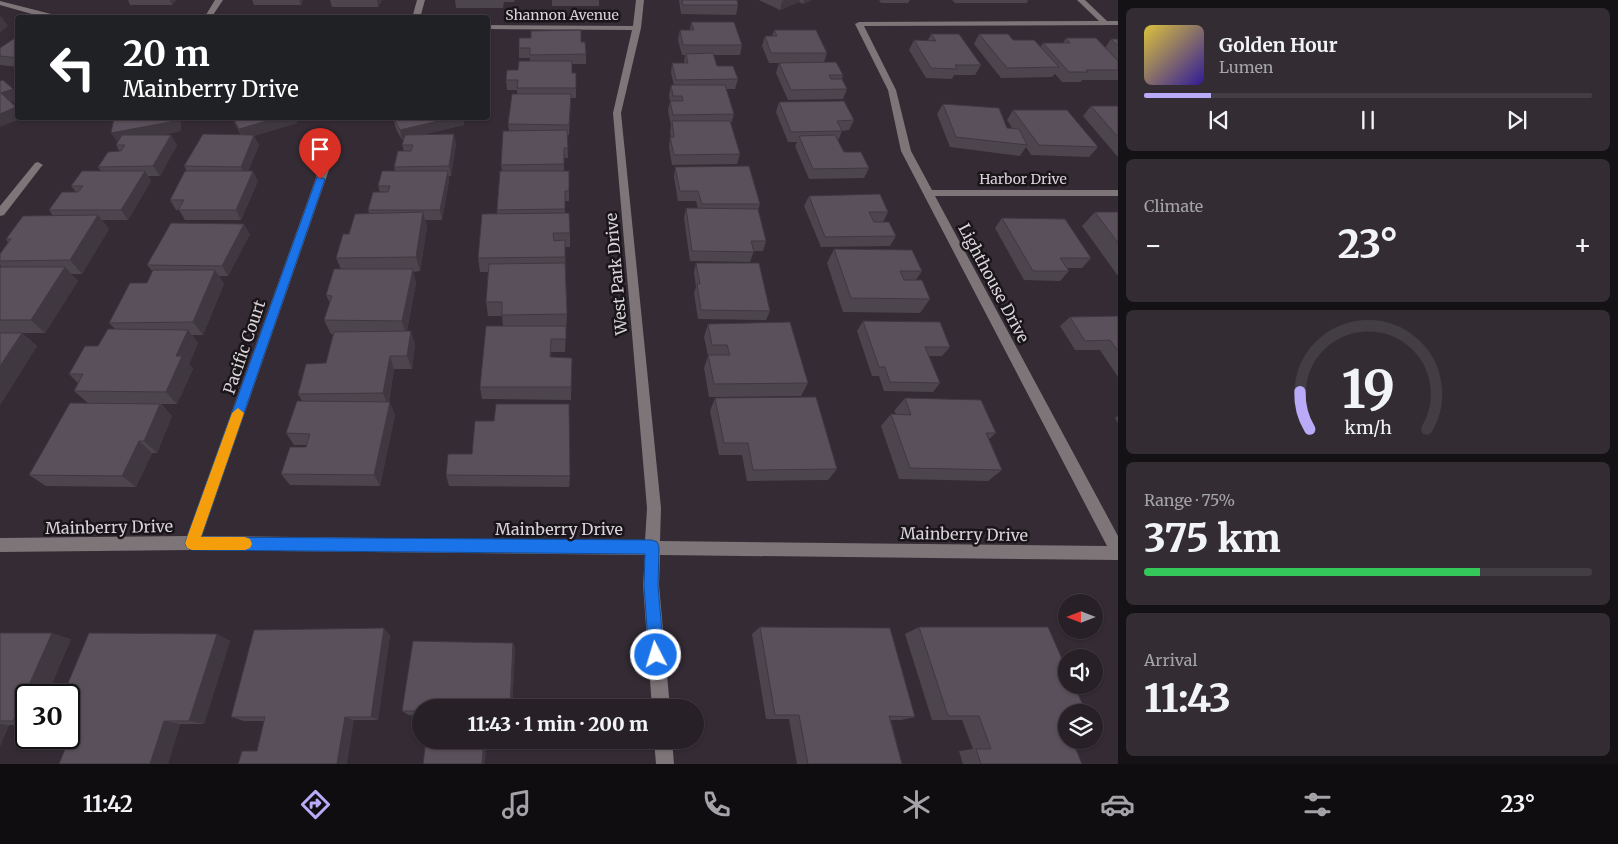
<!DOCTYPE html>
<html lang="en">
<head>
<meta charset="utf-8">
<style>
  body { margin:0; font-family:Merriweather,serif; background:#332d33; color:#f1f3f6; height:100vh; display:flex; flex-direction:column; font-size:19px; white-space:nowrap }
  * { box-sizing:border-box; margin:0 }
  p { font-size:16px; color:#a4a3a7 }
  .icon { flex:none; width:28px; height:28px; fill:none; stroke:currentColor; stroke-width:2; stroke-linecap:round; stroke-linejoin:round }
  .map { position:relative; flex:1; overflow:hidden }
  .sheet { display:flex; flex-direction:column; gap:8px; padding:8px; background:#151215; width:500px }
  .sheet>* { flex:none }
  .banner { position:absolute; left:15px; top:15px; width:475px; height:105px; border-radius:5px; box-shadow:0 1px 4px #0004,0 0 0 1px #433e44; background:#202124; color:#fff; overflow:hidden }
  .needle { width:32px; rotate:270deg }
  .tools { position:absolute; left:1058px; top:594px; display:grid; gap:10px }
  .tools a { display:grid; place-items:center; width:45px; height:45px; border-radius:50%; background:#272027; box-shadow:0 1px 4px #0004,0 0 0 1px #433e44; font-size:25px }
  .speed { position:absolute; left:15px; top:684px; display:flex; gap:10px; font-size:25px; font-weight:700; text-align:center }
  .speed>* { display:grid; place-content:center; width:65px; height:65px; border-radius:50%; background:#272027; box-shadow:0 1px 4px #0004,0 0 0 1px #433e44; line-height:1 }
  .speed .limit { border:2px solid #111; border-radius:8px; background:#fff; color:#111 }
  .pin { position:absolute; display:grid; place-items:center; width:42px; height:42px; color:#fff; margin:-51px -21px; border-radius:50% 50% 50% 0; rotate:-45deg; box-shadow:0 0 5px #0007 }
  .pin .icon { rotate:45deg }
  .me { position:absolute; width:55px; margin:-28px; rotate:355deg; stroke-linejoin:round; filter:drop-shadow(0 0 4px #0008) }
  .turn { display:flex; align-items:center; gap:18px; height:105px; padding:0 25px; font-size:22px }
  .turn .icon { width:65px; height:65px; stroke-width:2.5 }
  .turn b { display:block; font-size:35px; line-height:42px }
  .big { font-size:38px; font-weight:800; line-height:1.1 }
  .sheet .widget { flex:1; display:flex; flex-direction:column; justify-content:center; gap:8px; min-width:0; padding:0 18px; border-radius:8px; background:#332d33 }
  .sheet .dial { align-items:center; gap:0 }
  .dial svg { height:130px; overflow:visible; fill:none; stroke:#433e44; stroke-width:7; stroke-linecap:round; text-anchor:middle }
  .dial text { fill:#f1f3f6; stroke:none }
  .song { display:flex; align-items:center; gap:15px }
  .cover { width:60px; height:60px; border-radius:8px; background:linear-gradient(135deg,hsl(50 70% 55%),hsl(250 70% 35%)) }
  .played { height:5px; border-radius:2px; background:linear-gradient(90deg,#b9abf7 15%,#433e44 15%) }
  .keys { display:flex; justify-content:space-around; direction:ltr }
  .heat { display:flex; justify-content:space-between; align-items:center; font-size:28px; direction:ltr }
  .charge { height:8px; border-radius:4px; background:linear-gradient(90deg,#34c759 75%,#433e44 0) }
  .trip { position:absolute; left:412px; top:699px; width:292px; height:50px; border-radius:25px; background:#272027; box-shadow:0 1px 4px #0004,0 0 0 1px #433e44; font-weight:800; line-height:50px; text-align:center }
  .tabs { display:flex; height:80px; justify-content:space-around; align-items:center; background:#100d10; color:#a4a3a7 }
  .tabs .icon { width:35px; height:35px }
  .tabs .active { color:#b9abf7 }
  .tabs b { font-size:22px; color:#f1f3f6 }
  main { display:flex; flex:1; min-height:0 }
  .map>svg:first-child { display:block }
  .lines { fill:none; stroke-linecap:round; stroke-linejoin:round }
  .minor { fill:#7d7577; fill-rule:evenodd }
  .wall { fill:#4d454e }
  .shaded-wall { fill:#3f3840 }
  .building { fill:#5a505b; stroke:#3f3840 }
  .route { fill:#1a73e8; stroke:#114b97 }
  .slow { fill:#f59e0b }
  .labels { text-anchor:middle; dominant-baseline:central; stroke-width:5; stroke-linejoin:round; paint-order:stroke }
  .far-street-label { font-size:14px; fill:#dad4da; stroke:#191519 }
  .street-label { font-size:16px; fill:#dad4da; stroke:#191519 }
</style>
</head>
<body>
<main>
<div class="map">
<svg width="1118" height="764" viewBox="0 0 1118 764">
  <rect width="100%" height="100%" fill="#342b34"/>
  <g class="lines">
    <path class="minor" d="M215,0H223L211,18H204Z
      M417,0H425L420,18H412Z
      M636,0H644L641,28L621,113L661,508L660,541L1107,546L901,151L888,90L855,24L859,22L1099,21L1077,0H1085L1107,21H1118V25L864,26L896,90L911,151L932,190H1118V196H935L1118,536V560L660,555L659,585L670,708H652L643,585L645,555L192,550L0,552V538L187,536L322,161L327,158L332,161L202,536L645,541L647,508L613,113L632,30L488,29V25L633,26Z
      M0,1L59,16V18H46L0,5Z
      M38,162L43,165L41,167L4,215L0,216V206L35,163Z
      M654,740H672L674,764H656Z"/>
  </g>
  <path class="wall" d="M128,0H176L172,5H130Z
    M252,0H303L301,5H254Z
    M330,0H382L378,7H332Z
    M455,0H515L514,2H504L503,8H456Z
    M543,0H599V6H552V0Z
    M679,0H737L738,5L736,15L681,14Z
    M759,0H812L803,4L799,2L780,10Z
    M879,0H910L908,3H881Z
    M952,0H1028L1027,3H955Z
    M691,22L742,45L740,55H713L717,66L738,79L735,89H726L734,114L731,124L740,154L737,164L672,165L669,147L670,137H671L670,132L671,125L668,111L670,101L669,95L671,85H674L671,73L672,63H684L685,55H682L678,40L680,30H690Z
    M774,30L827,53L824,62L843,75L842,79L847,89L843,99L788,100L776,73L779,63H769L762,46L765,36H772Z
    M931,34L981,65L975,75H954L952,79L926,78L909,50L914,40H928Z
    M979,34L1013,40L1040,47L1043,43H1063L1066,38L1105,48L1111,39H1118V80H1082L1081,82H1062L1055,74L1052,77L1001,78L974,44Z
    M18,36V67L0,65V48Z
    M581,42L586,54V64H572V73H576V98H571L569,135H567L568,158H564V171L569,191V201H565V213L570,233V247H565L567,314L565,352H551V357L572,358L571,400L482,399L480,387L503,326L502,316H488L486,302L488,272H480L478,258L497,214V210L502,171L501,165L509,131L508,124L517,94V90H507L506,80L518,70L530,61V58H519V48Z
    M779,102L854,120L849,130L842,131L838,141L844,152L869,168L864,178L809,179L795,146L797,142H788L776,112Z
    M943,104L1007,128H1012L1007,120L1013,110L1098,147L1089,157L1031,155L1026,147L1020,156L950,147L937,114Z
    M1091,106H1118V156H1117L1083,116Z
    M45,118H71L70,119L46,120Z
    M232,118H295L297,123L254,136L259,145L248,171L258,181L241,220H185L179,210H176L170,200L187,171L184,166L241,135Z
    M347,118H371V119H348Z
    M393,118H463L464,125L425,134L456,144L451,176H449V181L442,220H425L427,227L420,271L413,272L416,283L407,331L415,344L412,369H394L389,402L395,415L380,486L290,485L281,474L306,447L307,445H294L286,433L302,401L298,394L326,363L333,334H331L324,320L330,303L326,295L341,269L336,258L349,234L369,213L368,210L380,192L378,186L395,171L394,167L404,151L402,145L404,140H402L396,129Z
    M181,131L162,135L177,145L160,176H148L151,181L128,220H102L109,229L82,274H71L78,281L45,333H22L37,346L0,405V267H2L0,265V254L8,242L6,239L53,216L49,210L76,192L71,186L101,171L98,167L120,152L116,145L118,142L111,133Z
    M675,167L760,204L758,210L766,241L763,251H754L750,262L690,261L684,218L686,208L698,209L696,201H678L674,177Z
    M809,196L888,212L883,222L896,236L890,246L821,247L804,206Z
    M1095,212H1118V276L1082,226Z
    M1002,218L1091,258L1082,268H1067L1069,271L1060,281L1024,280L995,228Z
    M250,234L228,276H219L224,284L203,335H192L198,343L189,364L193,369L177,404H161L172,416L157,453H152L136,487L46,486L29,475L88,403L74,391L78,383L69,374L115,329L109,323L147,283L153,272L147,265Z
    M834,249L922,271L916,280L930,299L920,313L843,312L827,263Z
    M696,263L770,311L766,320L698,319L694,293L696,287L694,272Z
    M1118,316V377L1100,350H1075L1060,326L1070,317Z
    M863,321L950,347L942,356H929L940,383L933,392L884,391L879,376H872L857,331Z
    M708,324L808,383L801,396L709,397L704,368L708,356L704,337Z
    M715,398L837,469L828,480L747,481L742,455H719L710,411Z
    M905,398L996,433L989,439L1002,470L988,481L899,479L881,426L891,414H896L894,411Z
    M1118,416V423L1115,418Z
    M472,454L570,476L569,487L449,486L446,475Z
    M760,627L915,717L901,720H891L902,764H797L789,719H766L752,634Z
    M919,627L1066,712V720H1064L1082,764H963L959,751L973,749L962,720H932L905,634Z
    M0,633L71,639L47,695H26V725H9L0,746Z
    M217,634L230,641L204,724H180L168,764H59L74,726H69V723Z
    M390,635L378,720H354L257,751L264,721H244L231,717Z
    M513,643L515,649L512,708H421V715H409L402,711Z"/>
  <path class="shaded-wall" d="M170,0H176L172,5Z
    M299,0H303L301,5Z
    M377,0H382L378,7Z
    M785,0H800L799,2L780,10L782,1Z
    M804,0H812L803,4Z
    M1,16L8,26L0,33V17Z
    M13,89L18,95V100L9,103L1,93Z
    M571,94V104L569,135V125Z
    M16,107L18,109V118H23L0,127V114Z
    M175,118H181V131L118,143L111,133Z
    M277,118H295L297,123L254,136L259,145L246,177L241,167L243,139L239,129Z
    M451,118H463L464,125L402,140L400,130Z
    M454,134L456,144L451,176L449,166Z
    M171,135L177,145L160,176L153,166Z
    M145,171L151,181L128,220L121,210Z
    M253,171L258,181L241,220L236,210Z
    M448,171L449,181L442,220L440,210Z
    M423,212L427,227L420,271L416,257Z
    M98,215L109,229L82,274L70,260Z
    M244,224L250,234L228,276L222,266Z
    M65,267L78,281L45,333L31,320Z
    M413,269L416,283L406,335L402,321Z
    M215,270L224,284L203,335L193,322Z
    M188,330L198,343L189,364L193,369L177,404L166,392L176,356Z
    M411,331L415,344L412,369L407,356Z
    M22,333L37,346L0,405V366Z
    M390,356L394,369L388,405L383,393Z
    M390,402L395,415L380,486L374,475Z
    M160,404L172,416L157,453L144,441Z
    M139,441L152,453L136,487L122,476Z
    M384,628L390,635L378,720L371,717Z
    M52,633L71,639L47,695H26V723L13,721Z
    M217,634L230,641L204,724L189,721Z
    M513,643L515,649L512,708H510Z
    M345,717L354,720L347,764H337Z
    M164,721L180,724L168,764H150Z
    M0,724L9,725L0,746Z
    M484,740H487L485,764H482Z"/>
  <path class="building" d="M682,0H737L738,5H683Z
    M691,22H734L742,45H683L680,30H694Z
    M581,30V42H585L586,54L530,55V48H519V38H531V31Z
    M774,30H816L827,53H771L765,36H777Z
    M931,34H959L981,65H955L957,69L931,68L914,40L936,41Z
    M979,34H1008L1013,40H1034L1059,67L1007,68Z
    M18,36V58L0,56V48Z
    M1066,38H1096L1118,61V70H1086L1088,72H1069L1043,43H1070Z
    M1111,39H1118V46Z
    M713,53L717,66H733L738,79L676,80L672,63H688L686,54Z
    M519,61H572V73H576V88H517L518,80H506L507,70H518Z
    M836,62L843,75H829L831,79H842L847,89L791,90L779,63Z
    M3,80L13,89L1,93L16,107L0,114V81Z
    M671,85H725L734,114L673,115L670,101H683L682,96H673Z
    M512,94H571L569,125L508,124Z
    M844,101L854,120L837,121L842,131L791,132L779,102Z
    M943,104L999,108L1007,128L1019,129L1027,145L956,137Z
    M1091,106H1118V137Z
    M1013,110H1067L1098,147L1039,145Z
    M114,118H175V121L111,133Z
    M233,118H277L239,129Z
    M396,118H451L400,130L394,119Z
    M672,121H730L740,154L674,155L670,137H674Z
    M567,130L568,148H564V164L501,165L503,131Z
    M203,134L254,135L241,167L184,166Z
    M454,134L449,166L394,167L398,151H411L413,145H402L405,135Z
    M122,135H171L153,166L98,167L108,152L121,151L125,145H116Z
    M835,135L844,152H861L869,168L813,169L799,136Z
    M749,166L760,204H702L698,191H680L675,167Z
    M82,171H145L121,210H49L62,192H78L83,186H71Z
    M185,171H253L236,210H178L184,200H170Z
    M382,171H448L440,210H368L373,192H388L390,186H378Z
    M500,171H569V191H565V209L497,210Z
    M880,194L888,212H869L874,222H889L896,236L825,237L809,196Z
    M686,208L758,209L766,241H751L754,252L692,251Z
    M423,212L416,257L336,258L343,234H349L355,214Z
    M1095,212H1118V243Z
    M569,213L570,233H553L554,241L565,240V257L478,258L482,214Z
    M98,215L70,260L0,261V254L11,239H6L23,216Z
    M1002,218L1065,219L1091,258H1060L1069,271H1033Z
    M171,223L244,224L222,266L147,265Z
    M834,249L912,250L922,271H900L904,280H922L930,299L851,298Z
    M565,263L567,314L502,315V302H486L489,264Z
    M696,263H759L770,311L701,310L697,284H700Z
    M0,267H65L31,320H0Z
    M334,269H413L402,321L324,320L332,296L326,295Z
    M153,270H215L193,322L109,323L130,283H147Z
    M1118,316V351L1110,340L1085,341L1070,317Z
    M863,321L940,322L950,347H925L940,383L890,382L885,367H879Z
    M790,322L808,383L714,384L708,355H730L727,345H712L708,324Z
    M486,326H566V339H551L550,357L572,358L571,387H480Z
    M108,329L188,330L176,356H182L166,392L74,391L83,374H69L85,346H98Z
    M411,331L407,356H390L383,393L298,394L306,364L326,363L334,332Z
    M0,333H22L0,366Z
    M816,397L837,469L753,470L748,443H724L715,398Z
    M905,398L981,400L996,433H986L1002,470L910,468L891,414L911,415Z
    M297,401L390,402L374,475L281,474L290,447H306L310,434L286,433Z
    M70,403L160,404L144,441H139L122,476L29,475Z
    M496,404H569L570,476L446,475L448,454H472L475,421H494Z
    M760,627L890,628L915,717L889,716L902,764H808L799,715H775Z
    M919,627H1048L1066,668V685H1074L1086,712H1066V716H1062L1066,726V740H1072L1082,764H981L976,749H991L979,716H948Z
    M384,628L371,717H345L337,764H238L242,751H257L265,717H231L254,630Z
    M0,633H52L13,721H0Z
    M89,633L217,634L189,721H164L150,764H59L75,724L69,723V695H63Z
    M413,641L513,643L510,708H421V711H402Z
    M426,740H484L482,764H423Z"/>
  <path class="route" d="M317,177L325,179L201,537L652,540L657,542L659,547L658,586L664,655L662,661L656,663L651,661L649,655L644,586L645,554L192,550L187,548L185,543Z"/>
  <path class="slow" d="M238,408L244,413L201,537H245L250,539L252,544L250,548L245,550H192L187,548L185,543L232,413Z"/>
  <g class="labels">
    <g class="far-street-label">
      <text x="562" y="15">Shannon Avenue</text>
      <text x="1023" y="179">Harbor Drive</text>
    </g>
    <g class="street-label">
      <text transform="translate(616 274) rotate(-95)">West Park Drive</text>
      <text transform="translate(994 283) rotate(62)">Lighthouse Drive</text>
      <text transform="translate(244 347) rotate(-71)">Pacific Court</text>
      <text transform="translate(109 527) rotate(-1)">Mainberry Drive</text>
      <text x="559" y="529">Mainberry Drive</text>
      <text transform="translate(964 534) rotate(1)">Mainberry Drive</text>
    </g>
  </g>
</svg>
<div class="tools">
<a><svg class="needle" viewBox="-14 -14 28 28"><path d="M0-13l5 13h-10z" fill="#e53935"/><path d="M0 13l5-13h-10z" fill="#a4a3a7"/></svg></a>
<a><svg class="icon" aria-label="sound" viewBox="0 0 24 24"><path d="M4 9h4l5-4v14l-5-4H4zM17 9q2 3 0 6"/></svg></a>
<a><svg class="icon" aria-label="layers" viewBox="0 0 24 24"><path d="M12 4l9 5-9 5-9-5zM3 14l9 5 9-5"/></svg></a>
</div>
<div class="speed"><div class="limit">30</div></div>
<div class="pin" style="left:320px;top:179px;background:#d93025"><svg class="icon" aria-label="arrive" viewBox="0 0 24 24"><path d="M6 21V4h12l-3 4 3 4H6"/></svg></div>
<svg class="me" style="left:656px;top:655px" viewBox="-20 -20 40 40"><circle r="17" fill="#1a73e8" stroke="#fff" stroke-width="3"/><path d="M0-11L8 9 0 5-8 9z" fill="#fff"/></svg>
<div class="trip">11:43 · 1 min · 200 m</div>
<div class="banner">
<div class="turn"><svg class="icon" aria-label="left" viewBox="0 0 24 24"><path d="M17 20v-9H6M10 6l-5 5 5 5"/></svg><div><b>20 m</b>Mainberry Drive</div></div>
</div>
</div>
<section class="sheet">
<div class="widget">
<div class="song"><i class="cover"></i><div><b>Golden Hour</b><p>Lumen</p></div></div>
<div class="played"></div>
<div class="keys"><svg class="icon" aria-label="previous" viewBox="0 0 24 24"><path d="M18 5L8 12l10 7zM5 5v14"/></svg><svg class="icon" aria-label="pause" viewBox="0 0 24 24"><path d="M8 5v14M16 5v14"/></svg><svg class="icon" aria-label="next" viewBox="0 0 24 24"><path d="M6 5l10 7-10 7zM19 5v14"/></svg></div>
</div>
<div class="widget"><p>Climate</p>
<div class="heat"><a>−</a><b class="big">23°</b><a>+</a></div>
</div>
<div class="widget dial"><svg viewBox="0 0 100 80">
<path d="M14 69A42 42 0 1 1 86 69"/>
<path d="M14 69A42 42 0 0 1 8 46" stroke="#b9abf7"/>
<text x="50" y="56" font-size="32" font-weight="700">19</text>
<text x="50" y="72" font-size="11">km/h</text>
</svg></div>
<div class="widget"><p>Range · 75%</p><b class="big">375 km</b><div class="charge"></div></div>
<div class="widget"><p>Arrival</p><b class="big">11:43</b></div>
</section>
</main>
<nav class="tabs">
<b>11:42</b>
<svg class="icon active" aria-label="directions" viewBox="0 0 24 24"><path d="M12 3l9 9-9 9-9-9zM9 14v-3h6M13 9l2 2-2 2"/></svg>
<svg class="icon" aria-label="music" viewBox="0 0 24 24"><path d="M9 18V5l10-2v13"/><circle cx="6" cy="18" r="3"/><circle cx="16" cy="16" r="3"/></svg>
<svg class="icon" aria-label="phone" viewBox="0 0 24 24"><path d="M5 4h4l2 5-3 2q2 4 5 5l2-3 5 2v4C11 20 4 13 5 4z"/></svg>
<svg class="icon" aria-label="climate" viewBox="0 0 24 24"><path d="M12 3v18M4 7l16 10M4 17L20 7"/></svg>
<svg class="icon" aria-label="car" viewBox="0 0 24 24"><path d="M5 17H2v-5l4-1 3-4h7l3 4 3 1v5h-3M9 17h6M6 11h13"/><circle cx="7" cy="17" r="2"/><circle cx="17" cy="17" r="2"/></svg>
<svg class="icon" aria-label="filters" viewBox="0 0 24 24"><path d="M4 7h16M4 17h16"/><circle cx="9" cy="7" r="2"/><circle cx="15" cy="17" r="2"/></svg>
<b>23°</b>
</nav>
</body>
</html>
